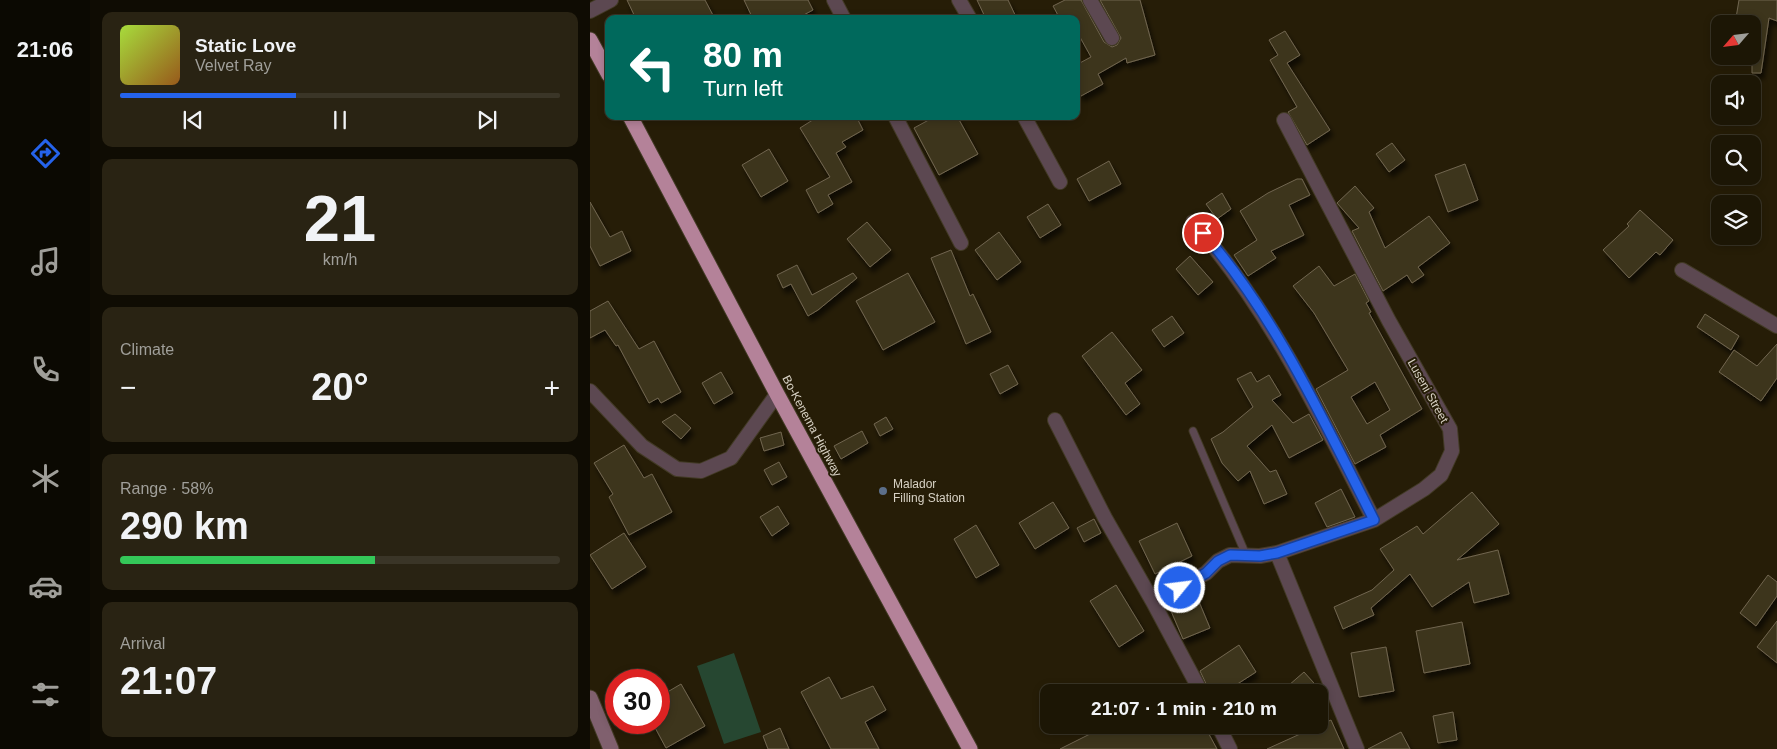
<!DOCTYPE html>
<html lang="en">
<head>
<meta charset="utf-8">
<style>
  body { margin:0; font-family:Arial,sans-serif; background:#292313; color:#f1f3f6; height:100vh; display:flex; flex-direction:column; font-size:19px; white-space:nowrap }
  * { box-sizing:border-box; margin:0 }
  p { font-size:16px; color:#a09f9a }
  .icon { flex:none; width:28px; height:28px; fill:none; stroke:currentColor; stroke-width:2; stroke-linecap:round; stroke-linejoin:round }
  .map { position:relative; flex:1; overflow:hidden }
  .side { display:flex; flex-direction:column; gap:12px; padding:12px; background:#0f0c03; width:500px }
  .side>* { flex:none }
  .banner { position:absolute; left:15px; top:15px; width:475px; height:105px; border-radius:10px; box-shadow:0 2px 8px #0003,0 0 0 1px #3a3527; background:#00695c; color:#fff; overflow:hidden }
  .needle { width:32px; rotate:242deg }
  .tools { position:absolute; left:1121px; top:15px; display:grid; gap:10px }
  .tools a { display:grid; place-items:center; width:50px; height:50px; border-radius:10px; background:#1c1605; box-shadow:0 2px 8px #0003,0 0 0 1px #3a3527; font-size:25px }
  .speed { position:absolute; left:15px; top:669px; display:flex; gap:10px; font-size:25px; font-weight:700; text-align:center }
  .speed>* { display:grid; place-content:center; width:65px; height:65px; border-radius:50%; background:#1c1605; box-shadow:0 2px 8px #0003,0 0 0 1px #3a3527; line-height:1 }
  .speed .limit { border:8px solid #d22; background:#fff; color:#111 }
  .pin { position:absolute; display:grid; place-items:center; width:42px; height:42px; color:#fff; margin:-21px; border:2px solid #fff; border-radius:50%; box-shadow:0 1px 5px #0007 }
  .me { position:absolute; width:55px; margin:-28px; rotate:61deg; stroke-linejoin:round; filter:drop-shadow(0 0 4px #0008) }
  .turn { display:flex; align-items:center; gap:18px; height:105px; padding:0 15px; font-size:22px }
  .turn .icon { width:65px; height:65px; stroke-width:2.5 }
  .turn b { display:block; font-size:35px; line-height:42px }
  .big { font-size:38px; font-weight:700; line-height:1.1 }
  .side .tile { flex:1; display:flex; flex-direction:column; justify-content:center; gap:8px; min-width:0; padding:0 18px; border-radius:10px; background:#292313 }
  .side .dial { align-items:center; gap:0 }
  .dial b { font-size:65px; line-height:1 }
  .song { display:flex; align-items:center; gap:15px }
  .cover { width:60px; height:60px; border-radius:8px; background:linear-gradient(135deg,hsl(80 70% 55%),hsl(30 70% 35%)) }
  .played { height:5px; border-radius:2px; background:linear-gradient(90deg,#2563eb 40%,#3a3527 40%) }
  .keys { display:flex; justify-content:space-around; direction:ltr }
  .heat { display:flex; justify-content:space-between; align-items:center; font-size:28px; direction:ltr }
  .charge { height:8px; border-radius:4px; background:linear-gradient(90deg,#34c759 58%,#3a3527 0) }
  .trip { position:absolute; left:450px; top:684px; width:288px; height:50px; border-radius:10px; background:#1c1605; box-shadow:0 2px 8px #0003,0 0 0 1px #3a3527; font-weight:700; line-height:50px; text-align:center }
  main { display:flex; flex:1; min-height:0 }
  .dock { display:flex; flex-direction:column; width:90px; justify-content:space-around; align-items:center; background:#0b0902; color:#a09f9a }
  .dock .icon { width:35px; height:35px }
  .dock .current { color:#2563eb }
  .dock b { font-size:22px; color:#f1f3f6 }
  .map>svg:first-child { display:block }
  .green { fill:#264731 }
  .building { fill:#3e351f; stroke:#71664f; fill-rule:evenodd; filter:url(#shadow) }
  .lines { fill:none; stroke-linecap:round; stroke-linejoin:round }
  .lane-casing { stroke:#423a25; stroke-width:9 }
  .street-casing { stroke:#423a25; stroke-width:16 }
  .secondary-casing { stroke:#423a25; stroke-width:17 }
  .highway-casing { stroke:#423a25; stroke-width:17 }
  .lane { stroke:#5c4851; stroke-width:7 }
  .street { stroke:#5c4851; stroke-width:14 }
  .secondary { stroke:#80606e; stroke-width:15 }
  .highway { stroke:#b48299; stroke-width:15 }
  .route-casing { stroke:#184099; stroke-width:12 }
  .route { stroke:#2563eb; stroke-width:9 }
  .service-dot { fill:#5c6f8a; stroke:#261d07; stroke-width:2 }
  .labels { text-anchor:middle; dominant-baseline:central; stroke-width:4; stroke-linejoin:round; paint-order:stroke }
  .street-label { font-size:12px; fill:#d8d2c5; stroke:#261d07 }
  .poi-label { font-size:12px; fill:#d8d2c5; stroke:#261d07; text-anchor:start }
</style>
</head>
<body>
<main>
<nav class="dock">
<b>21:06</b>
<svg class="icon current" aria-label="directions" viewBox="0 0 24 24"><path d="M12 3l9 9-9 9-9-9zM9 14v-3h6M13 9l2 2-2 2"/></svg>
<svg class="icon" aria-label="music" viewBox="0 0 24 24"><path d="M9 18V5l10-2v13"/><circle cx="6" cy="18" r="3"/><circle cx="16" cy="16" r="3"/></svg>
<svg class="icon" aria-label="phone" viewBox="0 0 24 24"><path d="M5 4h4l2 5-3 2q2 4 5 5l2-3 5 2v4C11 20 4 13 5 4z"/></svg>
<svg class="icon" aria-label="climate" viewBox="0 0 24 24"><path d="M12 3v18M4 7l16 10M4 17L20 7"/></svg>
<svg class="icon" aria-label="car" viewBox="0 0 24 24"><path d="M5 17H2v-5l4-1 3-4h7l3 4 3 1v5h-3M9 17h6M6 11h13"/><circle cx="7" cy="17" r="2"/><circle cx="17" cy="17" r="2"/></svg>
<svg class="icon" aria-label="filters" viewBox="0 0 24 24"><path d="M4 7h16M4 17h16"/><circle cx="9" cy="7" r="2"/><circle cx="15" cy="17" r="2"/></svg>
</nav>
<section class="side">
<div class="tile">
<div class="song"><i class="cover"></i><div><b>Static Love</b><p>Velvet Ray</p></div></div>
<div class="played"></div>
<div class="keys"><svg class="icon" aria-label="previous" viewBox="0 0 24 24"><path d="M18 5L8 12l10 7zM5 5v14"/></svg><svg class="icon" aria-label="pause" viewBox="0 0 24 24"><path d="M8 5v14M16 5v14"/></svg><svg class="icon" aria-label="next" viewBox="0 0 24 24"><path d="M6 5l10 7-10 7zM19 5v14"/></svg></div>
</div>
<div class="tile dial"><b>21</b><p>km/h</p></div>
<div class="tile"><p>Climate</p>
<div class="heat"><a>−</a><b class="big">20°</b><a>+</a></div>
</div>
<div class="tile"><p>Range · 58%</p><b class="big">290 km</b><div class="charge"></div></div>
<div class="tile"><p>Arrival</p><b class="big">21:07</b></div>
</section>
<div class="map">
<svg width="1187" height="749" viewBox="0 0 1187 749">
  <defs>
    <filter id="shadow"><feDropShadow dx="3" dy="5.5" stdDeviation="2.5" flood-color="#0009"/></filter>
  </defs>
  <rect width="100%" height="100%" fill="#261d07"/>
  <path class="green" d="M144,653L171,732L134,744L107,666Z"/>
  <path class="building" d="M37,0H115L125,19H46Z
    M154,0H218L223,10L206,19H163Z
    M387,0H418L427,19H396Z
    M475,0H491L514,42L522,47L527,45L531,38L510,0H550L565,55L537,63L536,58L508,74L513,84L491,96L486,87V65L501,57L486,30V19H470L463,6Z
    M1149,0H1187V21L1179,18L1171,73H1162V24H1145Z
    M695,31L710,55L697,63L740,130L717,145L698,112L707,107L680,60L688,55L679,40Z
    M229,116H266L273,130L252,142L256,147L246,153L262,182L238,195L243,204L228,213L216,190L240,177L210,128Z
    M346,116H367L388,154L349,175L324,128Z
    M802,143L815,160L799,172L786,154Z
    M179,149L198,181L171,197L152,165Z
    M519,161L531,184L499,201L487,179Z
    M875,164L888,200L858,212L845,175Z
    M707,179H712L720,195L699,205L714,235L681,251L686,258L658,276L644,255L667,240L650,211L678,193Z
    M765,186L784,208L779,212L795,248L839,216L860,243L828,267L834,275L822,283L817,275L793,291L762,231L769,228L747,203Z
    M632,193L641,209L627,219L616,204Z
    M0,202L20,237L32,231L41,251L10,266L0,246Z
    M458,204L471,225L450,238L437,217Z
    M1050,210L1083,240L1070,255L1066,252L1039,278L1013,250L1039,226L1037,224Z
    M277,222L301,250L280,267L257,239Z
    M409,232L431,262L407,280L385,250Z
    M361,250L380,296L383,294L401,332L376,344L341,258Z
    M600,256L623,282L608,295L586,269Z
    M207,265L222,295L263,273L267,278L228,310L218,316L201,284L193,288L187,275Z
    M729,266L744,286L765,274L779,301L776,303L781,312L779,313L832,409L790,435L796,447L765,464L726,389L758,370L724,313L703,286ZM785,382L800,410L777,424L761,397Z
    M318,273L345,322L293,350L266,301Z
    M18,301L49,349L64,341L91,392L71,403L68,398L59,403L28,345L26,346L15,330L0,338V311Z
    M1115,314L1149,336L1141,350L1107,327Z
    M582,316L594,333L574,347L562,330Z
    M522,332L552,370L535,383L550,404L536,415L492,356Z
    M1187,344V378L1171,401L1129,372L1144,350L1167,366Z
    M418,365L428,384L410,394L400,374Z
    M131,372L143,393L124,404L112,383Z
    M661,372L667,382L679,375L691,395L682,400L703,423L719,414L733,440L699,458L682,425L657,446L680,472L686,470L697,494L674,504L660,471L648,481L632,463L621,439L633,432L663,407L647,379Z
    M85,414L101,428L91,439L72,422Z
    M296,417L303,429L290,436L284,424Z
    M272,431L278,443L251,459L244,446Z
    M191,432L194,445L174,451L170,438Z
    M34,445L54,478L62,474L82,512L39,535L19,497L23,494L4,463Z
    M189,462L197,477L182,485L174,470Z
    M751,489L765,517L737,527L725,503Z
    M882,492L909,524L867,560L908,550L919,594L884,603L879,582L842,607L820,574L781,608L784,615L753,629L744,607L782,590L804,570L790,549L827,526L833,534Z
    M463,502L479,528L445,549L429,523Z
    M188,506L199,524L182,536L170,517Z
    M504,519L511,533L494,542L487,528Z
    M587,523L602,556L565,574L549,541Z
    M386,525L409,565L386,578L364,539Z
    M34,533L56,567L22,589L0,555Z
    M1178,575L1187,582V596L1166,626L1150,613Z
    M526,585L554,631L529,647L500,601Z
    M605,592L620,628L593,639L578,604Z
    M1187,621V663L1167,647Z
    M872,622L880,664L834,673L826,631Z
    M649,645L666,672L635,692H620L610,671Z
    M796,647L804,691L769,697L761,653Z
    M714,672L732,692H691Z
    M239,677L251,699L283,686L296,710L275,722L289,749H241L211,692Z
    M91,684L115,726L76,748L62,722H69V697Z
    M863,712L867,740L848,743L843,716Z
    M741,720L754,749H677L730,725Z
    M518,725H614L627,749H470Z
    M190,728L199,749H178L173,736Z
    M811,732L820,749H778Z"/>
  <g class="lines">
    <defs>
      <path id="lane" d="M603,431L656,555"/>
      <path id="street" d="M244,0L254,19
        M369,0L380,19
        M500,0L522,38
        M0,11L21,0
        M305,116L371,243
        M434,116L470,182
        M603,222C680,309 731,417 784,520
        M1092,270L1187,326
        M0,391L52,446L87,469L111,471L141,458L187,394
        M465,420L515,518L563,602
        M687,553L767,749
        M611,692L563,602L616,573L628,561L640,555L670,556L687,553L784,520L834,489L851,475L862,451L860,429L799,321L694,120
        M628,725L640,749"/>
      <path id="secondary" d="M0,698L21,749"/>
      <path id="highway" d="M0,40L19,75
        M40,116L187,394L380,749"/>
    </defs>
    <use href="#lane" class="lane-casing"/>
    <use href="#street" class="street-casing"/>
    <use href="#secondary" class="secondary-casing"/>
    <use href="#highway" class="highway-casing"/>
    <use href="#lane" class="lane"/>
    <use href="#street" class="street"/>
    <use href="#secondary" class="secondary"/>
    <use href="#highway" class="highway"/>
  </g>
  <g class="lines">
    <defs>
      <path id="route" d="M590,588L616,573L628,561L640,555L670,556L687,553L784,520C734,422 686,316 613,233"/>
    </defs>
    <use href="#route" class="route-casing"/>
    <use href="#route" class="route"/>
  </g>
  <circle class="service-dot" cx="293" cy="491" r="5"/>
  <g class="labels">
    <g class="street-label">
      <text transform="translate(838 391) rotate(61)">Luseni Street</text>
      <text transform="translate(222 426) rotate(62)">Bo-Kenema Highway</text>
    </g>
    <g class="poi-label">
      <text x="303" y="484">Malador<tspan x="303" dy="14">Filling Station</tspan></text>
    </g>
  </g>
</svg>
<div class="tools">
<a><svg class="needle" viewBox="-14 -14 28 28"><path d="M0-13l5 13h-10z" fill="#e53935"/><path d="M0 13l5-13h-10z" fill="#a09f9a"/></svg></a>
<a><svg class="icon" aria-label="sound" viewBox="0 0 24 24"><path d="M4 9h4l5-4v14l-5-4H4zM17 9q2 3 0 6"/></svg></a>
<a><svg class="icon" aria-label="search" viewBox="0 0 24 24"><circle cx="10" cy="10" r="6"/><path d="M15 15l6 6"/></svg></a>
<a><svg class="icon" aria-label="layers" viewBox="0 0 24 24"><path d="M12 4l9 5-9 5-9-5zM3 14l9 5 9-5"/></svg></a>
</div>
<div class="speed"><div class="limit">30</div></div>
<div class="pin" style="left:613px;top:233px;background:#d93025"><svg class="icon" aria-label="arrive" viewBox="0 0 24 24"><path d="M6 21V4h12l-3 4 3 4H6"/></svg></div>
<svg class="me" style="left:590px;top:588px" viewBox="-20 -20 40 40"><circle r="17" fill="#2563eb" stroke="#fff" stroke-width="3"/><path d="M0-11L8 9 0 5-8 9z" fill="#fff"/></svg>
<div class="trip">21:07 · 1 min · 210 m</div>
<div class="banner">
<div class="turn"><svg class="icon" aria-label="left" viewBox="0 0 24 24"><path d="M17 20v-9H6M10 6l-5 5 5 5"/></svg><div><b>80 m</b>Turn left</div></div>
</div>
</div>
</main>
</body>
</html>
